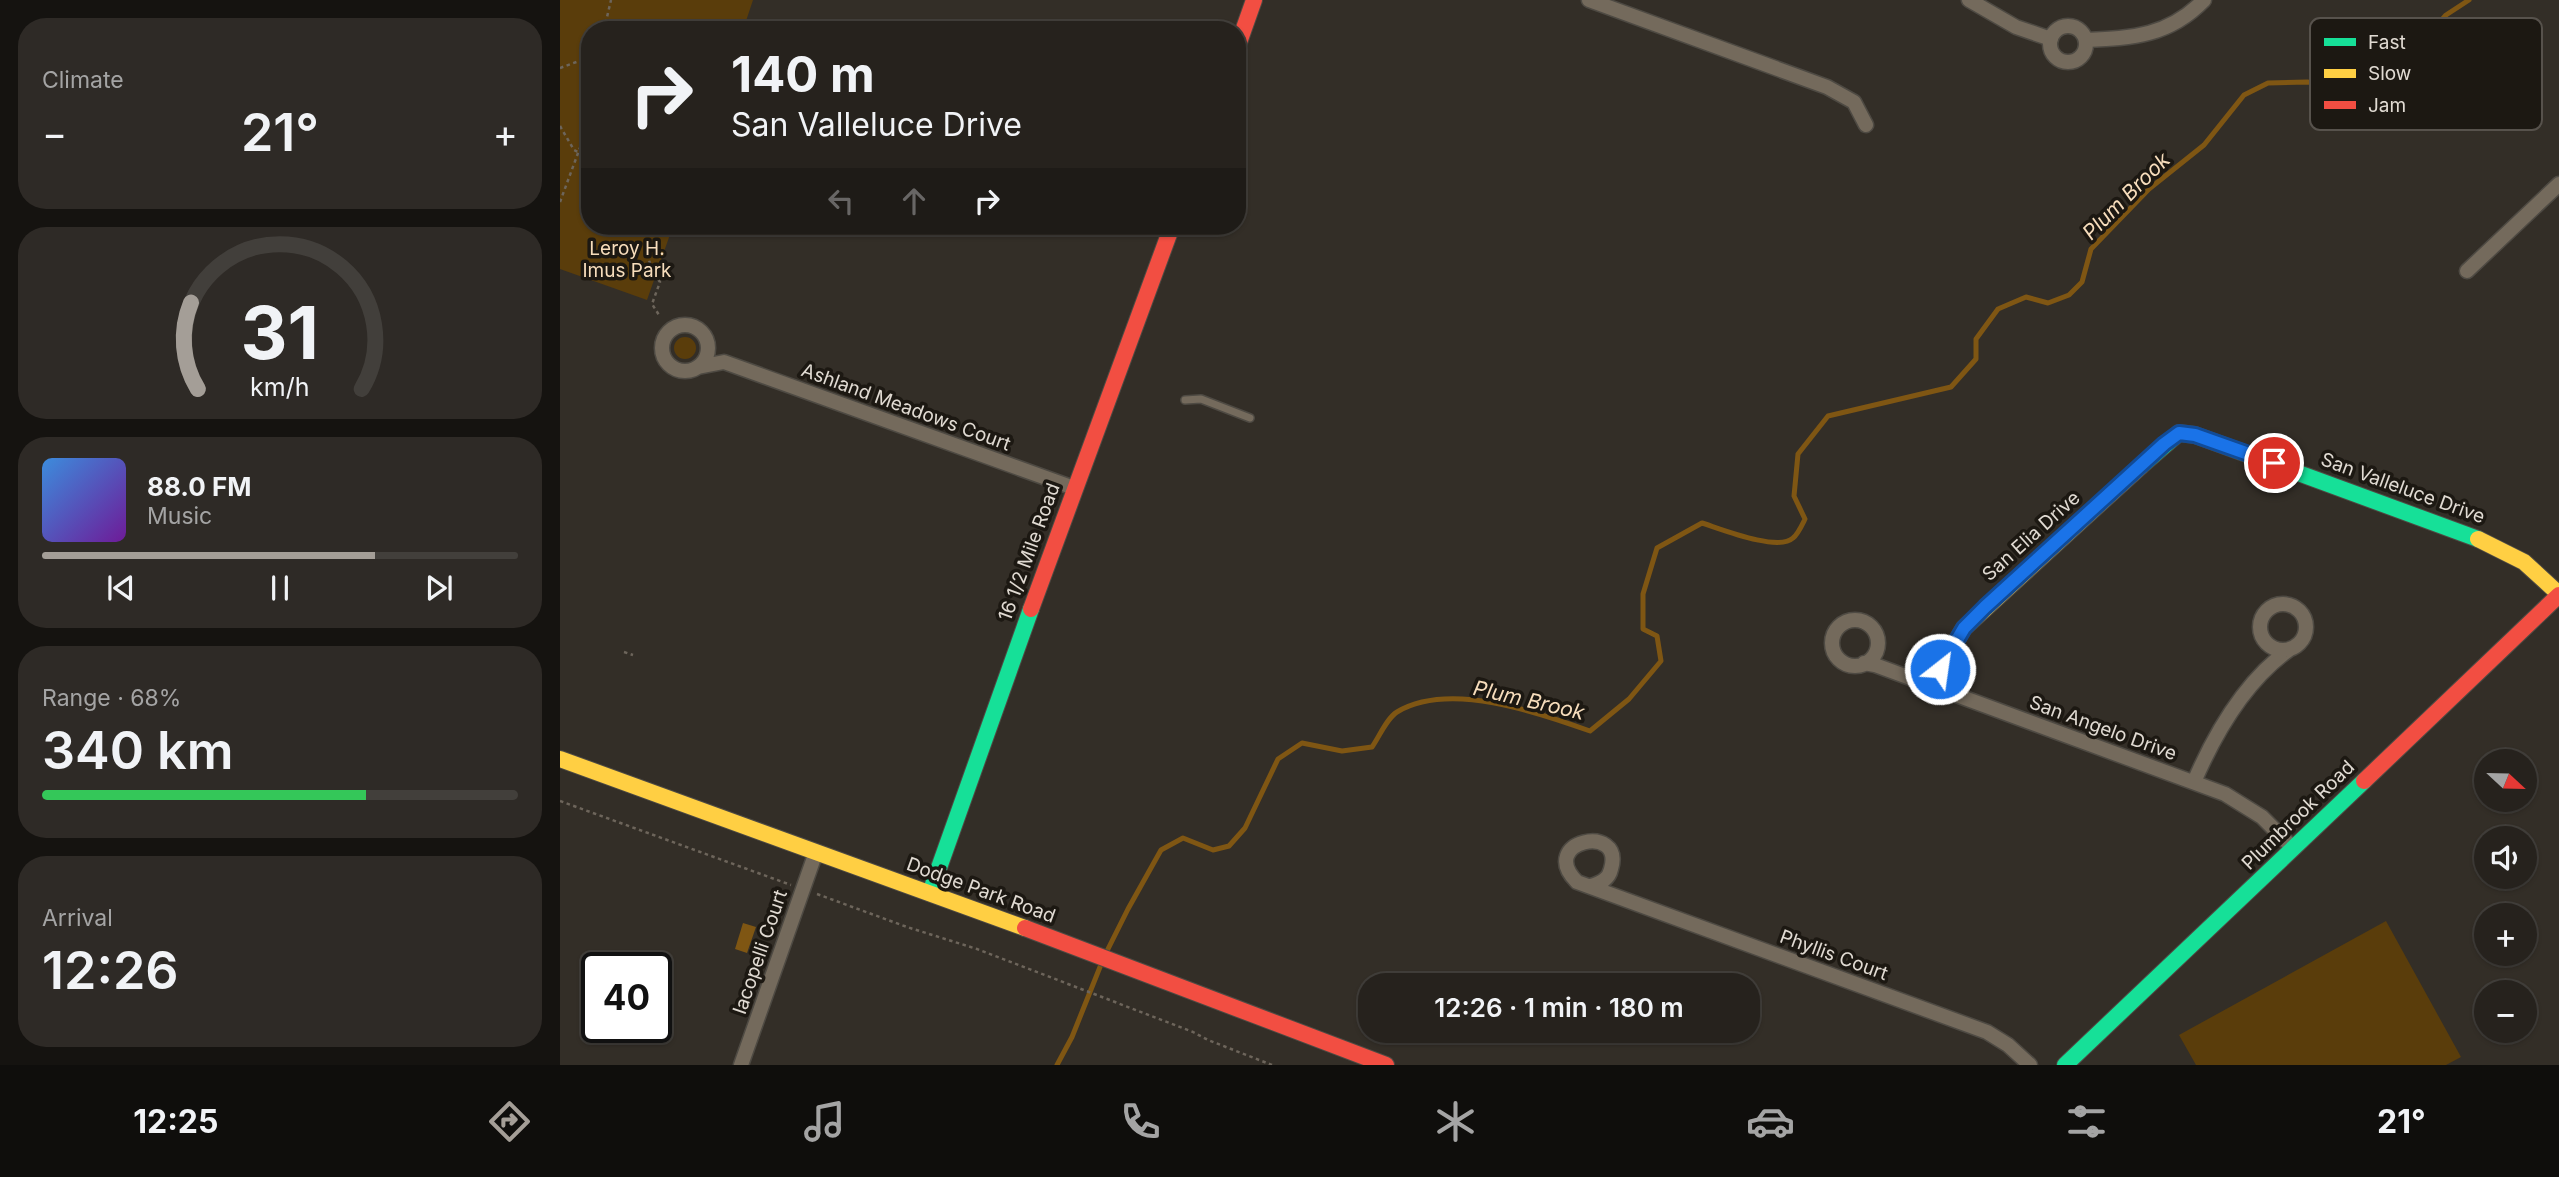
<!DOCTYPE html>
<html lang="en">
<head>
<meta charset="utf-8">
<style>
  body { margin:0; font-family:Inter,sans-serif; background:#2e2a26; color:#f1f3f6; height:100vh; display:flex; flex-direction:column; font-size:26px; white-space:nowrap }
  * { box-sizing:border-box; margin:0 }
  p { font-size:23px; color:#a4a4a4 }
  .icon { flex:none; width:38px; height:38px; fill:none; stroke:currentColor; stroke-width:2; stroke-linecap:round; stroke-linejoin:round }
  .map { position:relative; flex:1; overflow:hidden }
  .sheet { display:flex; flex-direction:column; gap:18px; padding:18px; background:#151310; width:560px }
  .sheet>* { flex:none }
  .guide { position:absolute; left:21px; top:21px; width:665px; height:214px; border-radius:28px; box-shadow:0 2px 5px #0004,0 0 0 2px #423f3b; background:#26221d; color:#f1f3f6; overflow:hidden }
  .needle { width:46px; rotate:112deg }
  .buttons { position:absolute; left:1914px; top:749px; display:grid; gap:14px }
  .buttons a { display:grid; place-items:center; width:63px; height:63px; border-radius:50%; background:#26221d; box-shadow:0 2px 5px #0004,0 0 0 2px #423f3b; font-size:35px }
  .speed { position:absolute; left:21px; top:952px; display:flex; gap:14px; font-size:35px; font-weight:700; text-align:center }
  .speed>* { display:grid; place-content:center; width:91px; height:91px; border-radius:50%; background:#26221d; box-shadow:0 2px 5px #0004,0 0 0 2px #423f3b; line-height:1 }
  .speed .limit { border:4px solid #111; border-radius:10px; background:#fff; color:#111 }
  .pin { position:absolute; display:grid; place-items:center; width:60px; height:60px; color:#fff; margin:-30px; border:4px solid #fff; border-radius:50%; box-shadow:0 2px 7px #0007 }
  .me { position:absolute; width:77px; margin:-38px; rotate:30deg; stroke-linejoin:round; filter:drop-shadow(0 0 5px #0008) }
  .turn { display:flex; align-items:center; gap:24px; height:147px; padding:0 35px; font-size:32px }
  .turn .icon { width:91px; height:91px; stroke-width:2.5 }
  .turn b { display:block; font-size:49px; line-height:60px }
  .lanes { display:flex; align-items:center; height:66px; padding:0 35px; background:#0003; justify-content:center; gap:35px; direction:ltr }
  .lanes .off { opacity:.35 }
  .big { font-size:52px; font-weight:600; line-height:1.1 }
  .sheet .card { flex:1; display:flex; flex-direction:column; justify-content:center; gap:10px; min-width:0; padding:0 24px; border-radius:28px; background:#2e2a26 }
  .sheet .dial { align-items:center; gap:0 }
  .dial svg { height:182px; overflow:visible; fill:none; stroke:#423f3b; stroke-width:7; stroke-linecap:round; text-anchor:middle }
  .dial text { fill:#f1f3f6; stroke:none }
  .song { display:flex; align-items:center; gap:21px }
  .cover { width:84px; height:84px; border-radius:10px; background:linear-gradient(135deg,hsl(210 70% 55%),hsl(280 70% 35%)) }
  .played { height:7px; border-radius:4px; background:linear-gradient(90deg,#a49e97 70%,#423f3b 70%) }
  .keys { display:flex; justify-content:space-around; direction:ltr }
  .heat { display:flex; justify-content:space-between; align-items:center; font-size:38px; direction:ltr }
  .charge { height:10px; border-radius:5px; background:linear-gradient(90deg,#34c759 68%,#423f3b 0) }
  .trip { position:absolute; left:798px; top:973px; width:402px; height:70px; border-radius:28px; background:#26221d; box-shadow:0 2px 5px #0004,0 0 0 2px #423f3b; font-weight:600; line-height:70px; text-align:center }
  .menu { display:flex; height:112px; justify-content:space-around; align-items:center; background:#0f0e0c; color:#a4a4a4 }
  .menu .icon { width:49px; height:49px }
  .menu .on { color:#a49e97 }
  .menu b { font-size:32px; color:#f1f3f6 }
  main { display:flex; flex:1; min-height:0 }
  .map>svg:first-child { display:block }
  .green { fill:#5a3d0b }
  .water { fill:#7f5613 }
  .lines { fill:none; stroke-linecap:round; stroke-linejoin:round }
  .stream { stroke:#7f5613; stroke-width:5 }
  .lane-casing { stroke:#4e4a43; stroke-width:10 }
  .street-casing { stroke:#4e4a43; stroke-width:17 }
  .fast-casing { stroke:#4e4a43; stroke-width:18 }
  .slow-casing { stroke:#4e4a43; stroke-width:18 }
  .jam-casing { stroke:#4e4a43; stroke-width:18 }
  .path { stroke:#6d655b; stroke-width:2.5; stroke-dasharray:3.5 3.5; stroke-linecap:butt }
  .lane { stroke:#746a5c; stroke-width:7 }
  .street { stroke:#746a5c; stroke-width:14 }
  .fast { stroke:#16e098; stroke-width:16 }
  .slow { stroke:#ffcf43; stroke-width:16 }
  .jam { stroke:#f24e42; stroke-width:16 }
  .route-casing { stroke:#114b97; stroke-width:18 }
  .route { stroke:#1a73e8; stroke-width:12 }
  .labels { text-anchor:middle; dominant-baseline:central; stroke-width:7; stroke-linejoin:round; paint-order:stroke }
  .park-label { font-size:19px; fill:#f7ddbc; stroke:#1c1812 }
  .street-label { font-size:19px; fill:#e1dbd3; stroke:#1c1812 }
  .water-label { font-size:21px; font-style:italic; fill:#f7ddbc; stroke:#1c1812 }
  .key { fill:#1c1812; stroke:#57524c; stroke-width:2 }
  .key-label { font-size:19px; fill:#e1dbd3 }
</style>
</head>
<body>
<main>
<section class="sheet">
<div class="card"><p>Climate</p>
<div class="heat"><a>−</a><b class="big">21°</b><a>+</a></div>
</div>
<div class="card dial"><svg viewBox="0 0 100 80">
<path d="M14 69A42 42 0 1 1 86 69"/>
<path d="M14 69A42 42 0 0 1 11 31" stroke="#a49e97"/>
<text x="50" y="56" font-size="32" font-weight="700">31</text>
<text x="50" y="72" font-size="11">km/h</text>
</svg></div>
<div class="card">
<div class="song"><i class="cover"></i><div><b>88.0 FM</b><p>Music</p></div></div>
<div class="played"></div>
<div class="keys"><svg class="icon" aria-label="previous" viewBox="0 0 24 24"><path d="M18 5L8 12l10 7zM5 5v14"/></svg><svg class="icon" aria-label="pause" viewBox="0 0 24 24"><path d="M8 5v14M16 5v14"/></svg><svg class="icon" aria-label="next" viewBox="0 0 24 24"><path d="M6 5l10 7-10 7zM19 5v14"/></svg></div>
</div>
<div class="card"><p>Range · 68%</p><b class="big">340 km</b><div class="charge"></div></div>
<div class="card"><p>Arrival</p><b class="big">12:26</b></div>
</section>
<div class="map">
<svg width="1999" height="1065" viewBox="0 0 1999 1065">
  <rect width="100%" height="100%" fill="#332e27"/>
  <path class="green" d="M0,0H193L183,30H30V226H113L87,300L0,269Z
    M114 348a11 11 0 1 1 22 0a11 11 0 1 1-22 0Z
    M1826,921L1901,1057L1886,1065H1636L1619,1035Z"/>
  <path class="water" d="M183,923L196,927L187,953L175,949Z"/>
  <g class="lines">
    <path class="stream" d="M497,1065L512,1037L544,957L568,909L601,850L623,838L653,850L669,846L685,828L718,759L742,743L782,751L812,747C819,737 827,718 837,712C889,681 977,712 1030,731L1069,699L1101,661L1097,636L1083,629V594L1097,548L1142,523C1161,529 1218,552 1233,538C1238,534 1242,525 1245,519L1234,496L1238,454L1268,416L1391,387L1416,359V339L1438,309L1466,297L1488,303L1509,295L1522,282L1531,249L1589,189L1644,145L1684,95L1708,83L1747,82L1803,87L1842,66L1886,15L1909,0"/>
    <defs>
      <path id="lane" d="M625,400L641,399L690,418"/>
      <path id="street" d="M1029,0L1267,87L1294,102L1306,125
        M1409,0L1456,27L1491,39
        M1490 44a18 18 0 1 1 36 0a18 18 0 1 1-36 0Z
        M1526,40C1573,38 1609,36 1644,0
        M1907,271L1999,184
        M102 348a23 23 0 1 1 46 0a23 23 0 1 1-46 0Z
        M138,367L164,362L514,488
        M1700 627a23 23 0 1 1 46 0a23 23 0 1 1-46 0Z
        M1272 643a23 23 0 1 1 46 0a23 23 0 1 1-46 0Z
        M1304,663L1315,665L1665,794L1702,817L1733,848
        M1634,782C1655,733 1686,680 1730,649
        M1031,886C1041,883 1049,879 1051,869C1065,822 976,841 1017,882L1427,1032L1448,1045L1470,1065
        M181,1065L256,852"/>
      <path id="fast" d="M1581,466L1619,433L1635,435L1918,539
        M370,893L471,609
        M1505,1065L1804,781"/>
      <path id="slow" d="M1918,539L1964,562L1999,594
        M1373,687L1381,666L1404,628L1581,466
        M0,759L465,928"/>
      <path id="jam" d="M677,48L694,0
        M471,609L612,226
        M1804,781L1999,595
        M465,928L826,1065"/>
    </defs>
    <use href="#lane" class="lane-casing"/>
    <use href="#street" class="street-casing"/>
    <use href="#fast" class="fast-casing"/>
    <use href="#slow" class="slow-casing"/>
    <use href="#jam" class="jam-casing"/>
    <path class="path" d="M44,30L51,0
      M0,68L30,57
      M0,126L14,150L18,152
      M0,202L28,126L30,127
      M88,226C85,247 87,265 100,282L92,304L99,315
      M64,652L73,655
      M0,801L231,885
      M257,894L347,927L417,949L633,1032L648,1040L712,1065"/>
    <use href="#lane" class="lane"/>
    <use href="#street" class="street"/>
    <use href="#fast" class="fast"/>
    <use href="#slow" class="slow"/>
    <use href="#jam" class="jam"/>
  </g>
  <g class="lines">
    <defs>
      <path id="route" d="M1380,669L1404,628L1425,607L1604,444L1619,433L1635,435L1714,463"/>
    </defs>
    <use href="#route" class="route-casing"/>
    <use href="#route" class="route"/>
  </g>
  <g class="labels">
    <g class="park-label">
      <text x="67" y="248">Leroy H.<tspan x="67" dy="22">Imus Park</tspan></text>
    </g>
    <g class="street-label">
      <text transform="translate(346 407) rotate(20)">Ashland Meadows Court</text>
      <text transform="translate(1843 488) rotate(20)">San Valleluce Drive</text>
      <text transform="translate(1471 536) rotate(-42)">San Elia Drive</text>
      <text transform="translate(469 552) rotate(-70)">16 1/2 Mile Road</text>
      <text transform="translate(1543 728) rotate(20)">San Angelo Drive</text>
      <text transform="translate(1738 815) rotate(-44)">Plumbrook Road</text>
      <text transform="translate(421 890) rotate(20)">Dodge Park Road</text>
      <text transform="translate(200 952) rotate(-71)">Iacopelli Court</text>
      <text transform="translate(1274 955) rotate(20)">Phyllis Court</text>
    </g>
    <g class="water-label">
      <text transform="translate(1566 196) rotate(-45)">Plum Brook</text>
      <text transform="translate(969 700) rotate(13)">Plum Brook</text>
    </g>
  </g>
  <rect x="1750" y="18" width="232" height="112" rx="10" class="key"/>
  <rect x="1764" y="38" width="32" height="8" fill="#16e098"/>
  <rect x="1764" y="69" width="32" height="9" fill="#ffcf43"/>
  <rect x="1764" y="101" width="32" height="8" fill="#f24e42"/>
  <g class="key-label">
    <text x="1808" y="49">Fast</text>
    <text x="1808" y="80">Slow</text>
    <text x="1808" y="112">Jam</text>
  </g>
</svg>
<div class="buttons">
<a><svg class="needle" viewBox="-14 -14 28 28"><path d="M0-13l5 13h-10z" fill="#e53935"/><path d="M0 13l5-13h-10z" fill="#a4a4a4"/></svg></a>
<a><svg class="icon" aria-label="sound" viewBox="0 0 24 24"><path d="M4 9h4l5-4v14l-5-4H4zM17 9q2 3 0 6"/></svg></a>
<a>+</a>
<a>−</a>
</div>
<div class="speed"><div class="limit">40</div></div>
<div class="pin" style="left:1714px;top:463px;background:#d93025"><svg class="icon" aria-label="arrive" viewBox="0 0 24 24"><path d="M6 21V4h12l-3 4 3 4H6"/></svg></div>
<svg class="me" style="left:1380px;top:669px" viewBox="-20 -20 40 40"><circle r="17" fill="#1a73e8" stroke="#fff" stroke-width="3"/><path d="M0-11L8 9 0 5-8 9z" fill="#fff"/></svg>
<div class="trip">12:26 · 1 min · 180 m</div>
<div class="guide">
<div class="turn"><svg class="icon" aria-label="right" viewBox="0 0 24 24"><path d="M7 20v-9h11M14 6l5 5-5 5"/></svg><div><b>140 m</b>San Valleluce Drive</div></div>
<div class="lanes"><svg class="icon off" aria-label="left" viewBox="0 0 24 24"><path d="M17 20v-9H6M10 6l-5 5 5 5"/></svg><svg class="icon off" aria-label="ahead" viewBox="0 0 24 24"><path d="M12 20V5M6 11l6-6 6 6"/></svg><svg class="icon" aria-label="right" viewBox="0 0 24 24"><path d="M7 20v-9h11M14 6l5 5-5 5"/></svg></div>
</div>
</div>
</main>
<nav class="menu">
<b>12:25</b>
<svg class="icon on" aria-label="directions" viewBox="0 0 24 24"><path d="M12 3l9 9-9 9-9-9zM9 14v-3h6M13 9l2 2-2 2"/></svg>
<svg class="icon" aria-label="music" viewBox="0 0 24 24"><path d="M9 18V5l10-2v13"/><circle cx="6" cy="18" r="3"/><circle cx="16" cy="16" r="3"/></svg>
<svg class="icon" aria-label="phone" viewBox="0 0 24 24"><path d="M5 4h4l2 5-3 2q2 4 5 5l2-3 5 2v4C11 20 4 13 5 4z"/></svg>
<svg class="icon" aria-label="climate" viewBox="0 0 24 24"><path d="M12 3v18M4 7l16 10M4 17L20 7"/></svg>
<svg class="icon" aria-label="car" viewBox="0 0 24 24"><path d="M5 17H2v-5l4-1 3-4h7l3 4 3 1v5h-3M9 17h6M6 11h13"/><circle cx="7" cy="17" r="2"/><circle cx="17" cy="17" r="2"/></svg>
<svg class="icon" aria-label="filters" viewBox="0 0 24 24"><path d="M4 7h16M4 17h16"/><circle cx="9" cy="7" r="2"/><circle cx="15" cy="17" r="2"/></svg>
<b>21°</b>
</nav>
</body>
</html>
